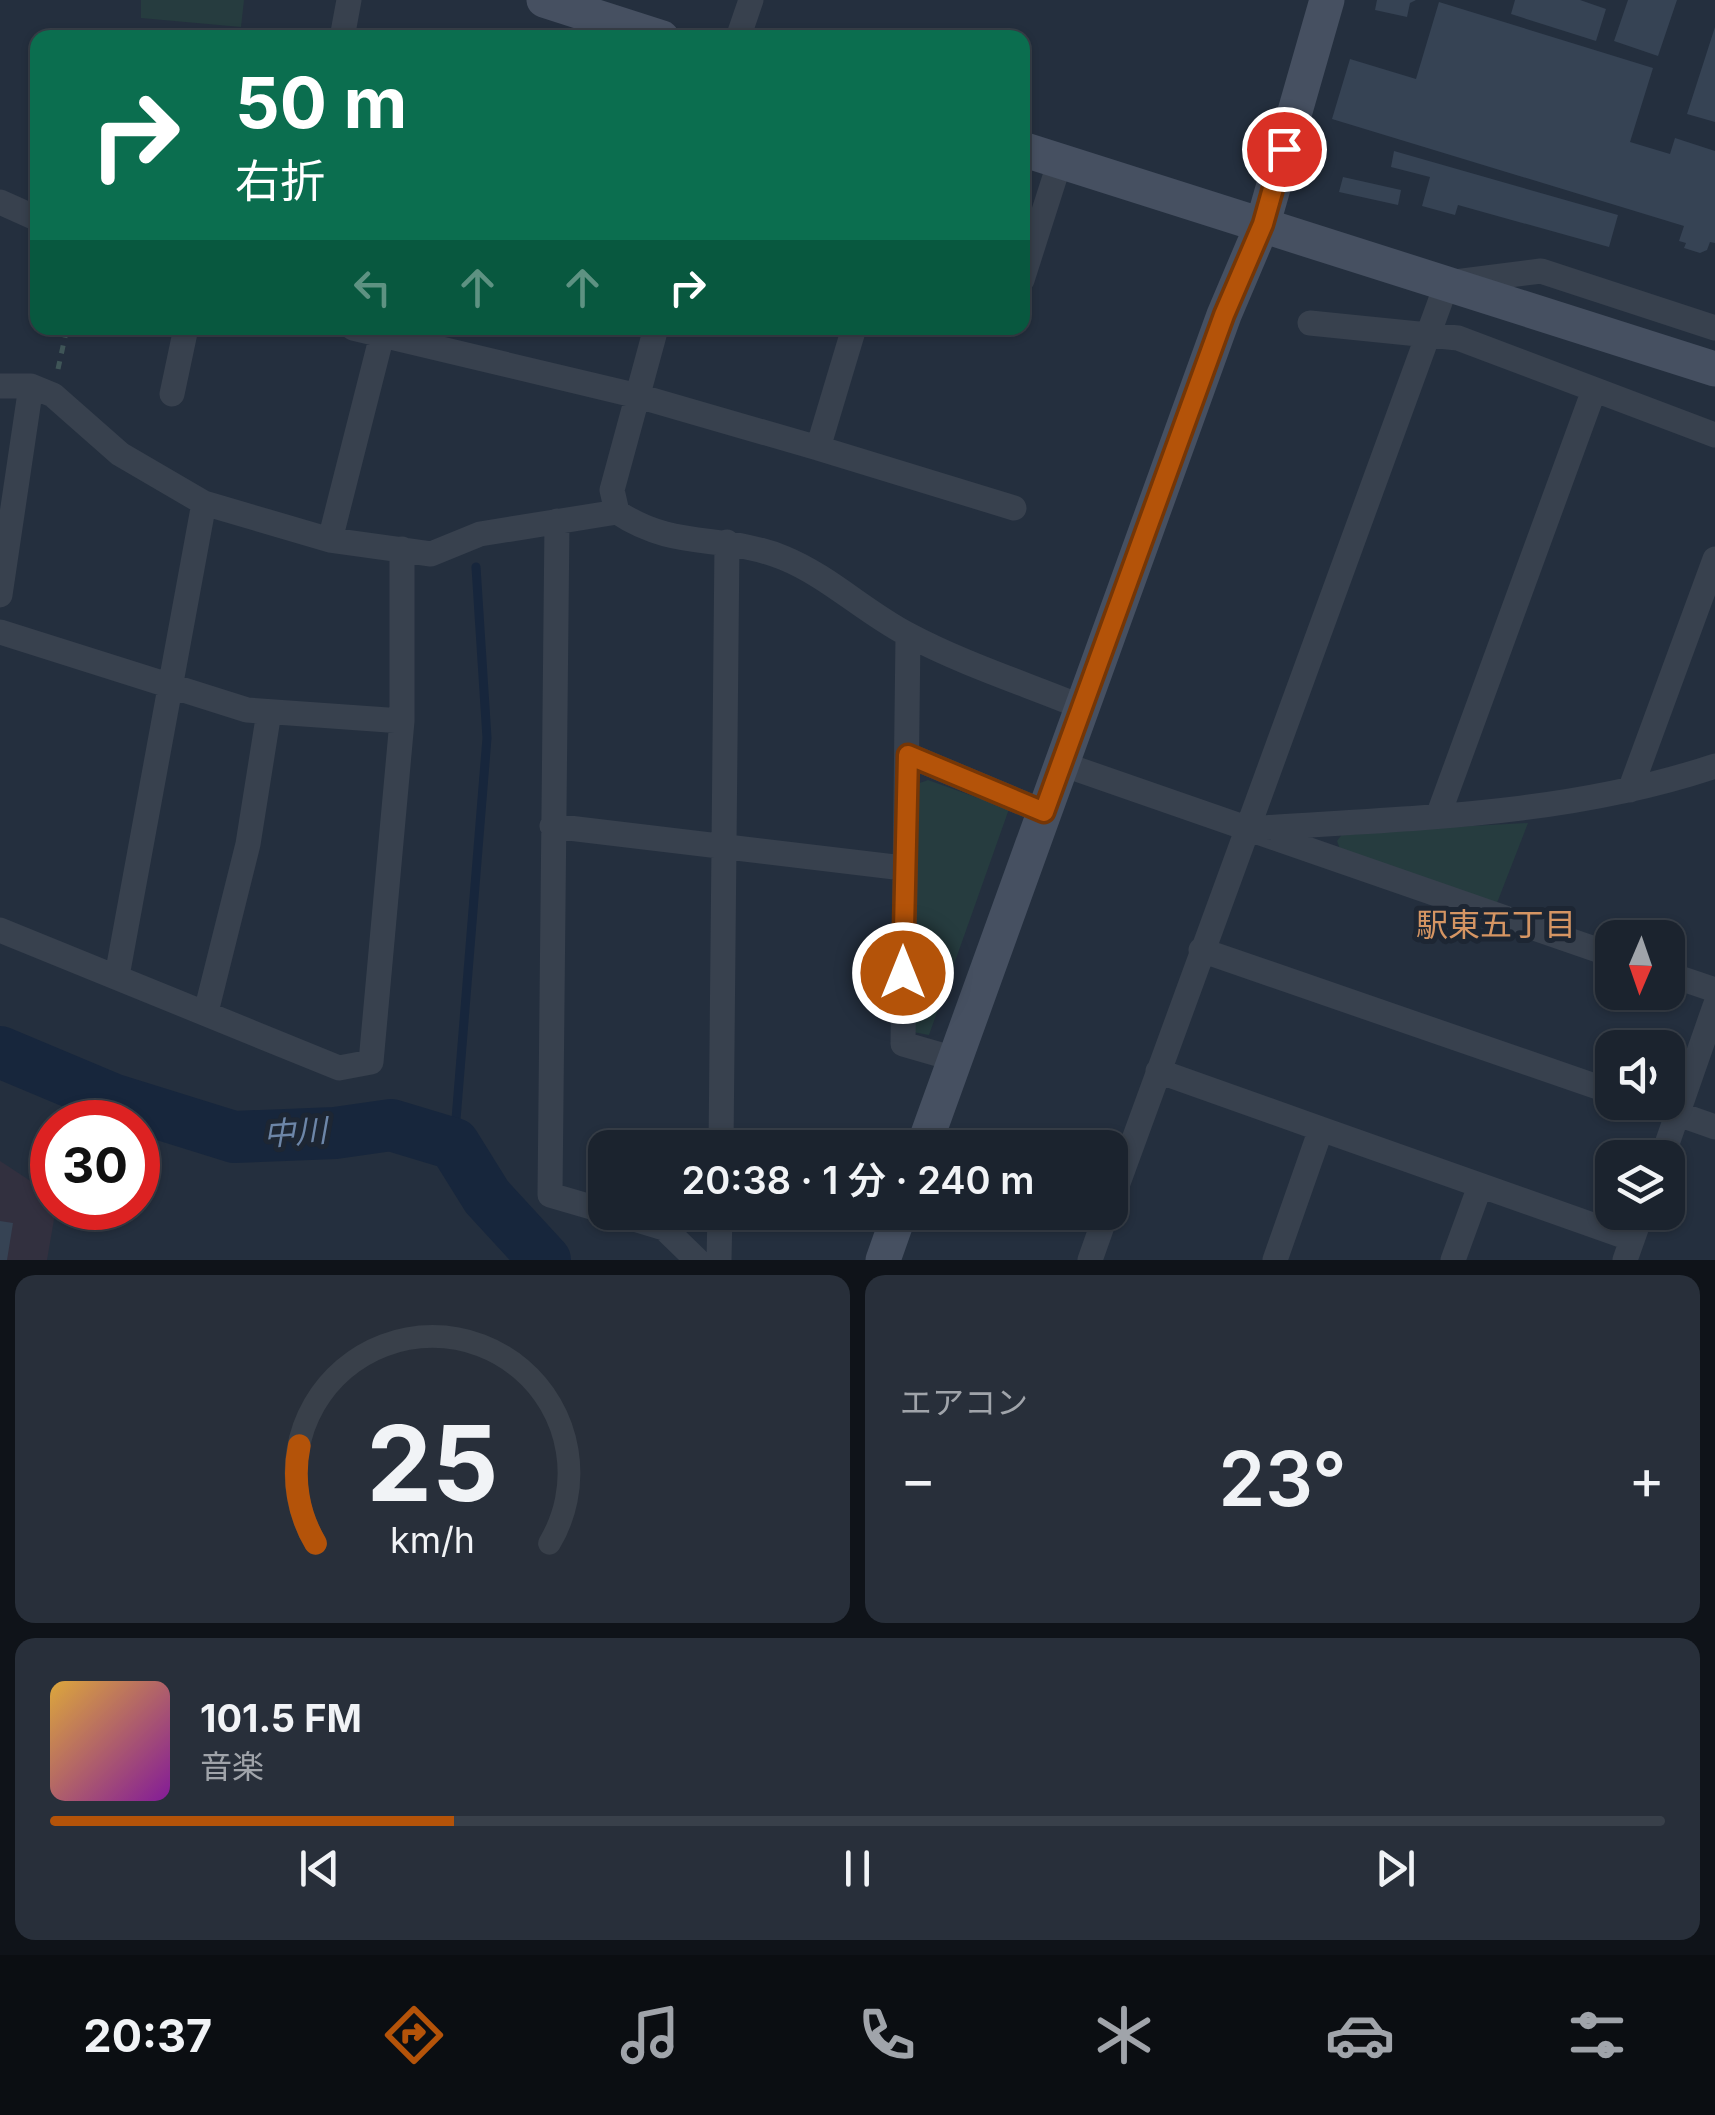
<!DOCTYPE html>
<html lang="ja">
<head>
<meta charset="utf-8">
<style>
  body { margin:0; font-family:Inter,"Noto Sans JP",sans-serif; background:#282f3a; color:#f1f3f6; height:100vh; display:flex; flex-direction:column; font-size:38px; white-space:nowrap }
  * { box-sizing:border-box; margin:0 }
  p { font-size:32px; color:#a0a4aa }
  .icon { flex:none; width:55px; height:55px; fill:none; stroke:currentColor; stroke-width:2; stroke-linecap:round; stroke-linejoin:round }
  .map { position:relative; height:1260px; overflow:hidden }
  .sheet { display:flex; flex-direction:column; gap:15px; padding:15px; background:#0f1319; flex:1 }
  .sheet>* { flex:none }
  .guide { position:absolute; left:30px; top:30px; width:1000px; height:305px; border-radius:20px; box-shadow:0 2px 8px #0004,0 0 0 2px #39404a; background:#0b6e4f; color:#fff; overflow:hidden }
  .needle { width:65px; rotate:182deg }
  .fabs { position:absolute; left:1595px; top:920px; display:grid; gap:20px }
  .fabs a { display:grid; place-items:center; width:90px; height:90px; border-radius:20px; background:#1b232e; box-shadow:0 2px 8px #0004,0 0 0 2px #39404a; font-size:50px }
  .speed { position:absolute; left:30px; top:1100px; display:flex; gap:20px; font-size:50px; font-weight:700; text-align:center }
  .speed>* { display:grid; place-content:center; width:130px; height:130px; border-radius:50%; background:#1b232e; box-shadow:0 2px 8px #0004,0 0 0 2px #39404a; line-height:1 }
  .speed .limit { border:15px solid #d22; background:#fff; color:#111 }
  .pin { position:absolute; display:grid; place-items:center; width:85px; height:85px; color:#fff; margin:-42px; border:5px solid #fff; border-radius:50%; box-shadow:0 2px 10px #0007 }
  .me { position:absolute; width:110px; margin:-55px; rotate:0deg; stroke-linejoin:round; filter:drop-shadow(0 0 8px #0008) }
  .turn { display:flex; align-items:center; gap:35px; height:210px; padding:0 40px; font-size:45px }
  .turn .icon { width:130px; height:130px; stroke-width:2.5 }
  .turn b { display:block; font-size:70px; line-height:85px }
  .lanes { display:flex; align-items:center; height:95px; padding:0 40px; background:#0003; justify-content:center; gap:50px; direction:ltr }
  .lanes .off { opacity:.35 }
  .big { font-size:75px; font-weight:600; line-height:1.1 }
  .sheet .widget { flex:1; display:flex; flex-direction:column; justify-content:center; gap:15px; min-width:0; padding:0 35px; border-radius:20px; background:#282f3a }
  .sheet .dial { align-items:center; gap:0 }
  .dial svg { height:260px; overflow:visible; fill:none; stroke:#39404a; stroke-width:7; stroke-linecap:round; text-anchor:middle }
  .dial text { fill:#f1f3f6; stroke:none }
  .song { display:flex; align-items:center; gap:30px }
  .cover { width:120px; height:120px; border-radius:15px; background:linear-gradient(135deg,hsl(40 70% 55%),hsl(290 70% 35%)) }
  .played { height:10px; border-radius:5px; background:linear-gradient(90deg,#b45309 25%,#39404a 25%) }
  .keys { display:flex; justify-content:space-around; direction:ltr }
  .heat { display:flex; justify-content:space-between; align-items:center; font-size:55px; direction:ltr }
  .sheet .tiles { flex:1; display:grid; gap:15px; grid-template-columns:1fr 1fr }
  .widget:last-child { grid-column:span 2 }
  .trip { position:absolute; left:588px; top:1130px; width:540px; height:100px; border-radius:20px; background:#1b232e; box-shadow:0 2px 8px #0004,0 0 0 2px #39404a; font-weight:600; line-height:100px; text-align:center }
  .menu { display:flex; height:160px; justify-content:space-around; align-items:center; background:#0b0e12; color:#a0a4aa }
  .menu .icon { width:70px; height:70px }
  .menu .on { color:#b45309 }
  .menu b { font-size:45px; color:#f1f3f6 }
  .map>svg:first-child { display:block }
  .medical { fill:#32303f }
  .green { fill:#263c3f }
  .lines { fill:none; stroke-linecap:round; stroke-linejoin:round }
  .stream { stroke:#17263c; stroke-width:9 }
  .river { stroke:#17263c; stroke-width:52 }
  .building { fill:#364354 }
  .path { stroke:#3f5557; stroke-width:5; stroke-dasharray:8 8; stroke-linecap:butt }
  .street { stroke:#38414e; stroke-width:25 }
  .secondary { stroke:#465061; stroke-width:35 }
  .route-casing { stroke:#753606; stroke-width:25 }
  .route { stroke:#b45309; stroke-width:18 }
  .labels { text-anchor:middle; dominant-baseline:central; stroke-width:10; stroke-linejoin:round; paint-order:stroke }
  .neighbourhood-label { font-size:32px; fill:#d59563; stroke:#1d2633 }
  .water-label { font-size:32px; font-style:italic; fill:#6d86a8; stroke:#1d2633 }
</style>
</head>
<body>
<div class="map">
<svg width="1715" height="1260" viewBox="0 0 1715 1260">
  <rect width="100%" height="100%" fill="#242f3e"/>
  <path class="medical" d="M0,1161L52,1195V1208H56L47,1260H0Z"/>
  <path class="green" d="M141,0H244L241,27L141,18Z
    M928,780L1009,809L929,1035L913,1032L917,784Z
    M1528,823L1497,903L1340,849L1337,841L1343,833Z"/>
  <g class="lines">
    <path class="stream" d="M454,1144L487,738L476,567"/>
    <path class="river" d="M0,1052L112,1099L234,1137L335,1133L391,1125L454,1144L487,1197L545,1260"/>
  </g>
  <path class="building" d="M1377,0H1416L1410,3L1407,17L1375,10Z
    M1515,0H1580L1606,9L1596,41L1511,14Z
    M1628,0H1677L1658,56L1614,41Z
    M1439,2L1653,68L1630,142L1670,154L1675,138L1715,151V243L1710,242L1707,250L1700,253L1684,248L1686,243L1679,241L1684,226L1332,119L1350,59L1416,79Z
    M1715,27V122L1687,114Z
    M1394,151L1618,215L1609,247L1458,205L1455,215L1422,206L1430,177L1391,167Z
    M1343,177L1401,190L1398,205L1339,192Z
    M0,1221L13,1223L7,1260H0Z"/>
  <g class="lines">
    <path class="path" d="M58,369L67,328"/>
    <path class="street" d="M342,38L349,0
      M738,38L751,0
      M0,202L38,219
      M1022,280L1060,161
      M1310,323L1458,338L1715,435
      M353,328L638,396L818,448
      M656,328L612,490L617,512C675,551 723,533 784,558C828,576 865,612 907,634C963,664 1026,684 1084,708
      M854,328L818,448L1014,508
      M0,386H31L53,395L120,454L204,503L330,540L431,554L480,534L617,512
      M172,394L186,328
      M557,521L550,1195L605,1211
      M333,528L382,335
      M0,595L31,386
      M0,632L247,710L402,721
      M908,635L903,1044L955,1059
      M908,755L1044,812
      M1062,764L1612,955
      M1630,790L1715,559
      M1438,816L1594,390
      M552,826L903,868
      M1261,828C1413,818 1569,815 1715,766
      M0,930L339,1068L371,1062L402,721V549
      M1201,950L1612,1092
      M1668,974L1715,990
      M117,976L204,503
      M206,1012L248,844L269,712
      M1158,1071L1321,1129
      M1644,1102L1715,1127
      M721,1148L727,542
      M1662,1158L1715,1006
      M1110,1205L1447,283L1541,271L1715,328
      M611,1212L664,1228L697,1260
      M719,1260L720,1212
      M1090,1260L1107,1212
      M1275,1260L1321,1129L1632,1239
      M1453,1260L1480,1186
      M1625,1260L1642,1212"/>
    <path class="secondary" d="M544,0L662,38
      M1022,149L1715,369
      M923,1148L1224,315L1263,223L1327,0
      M883,1260L900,1212"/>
  </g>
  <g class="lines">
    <defs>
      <path id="route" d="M903,973L908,755L1044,812L1224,315L1263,224L1284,149"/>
    </defs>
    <use href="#route" class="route-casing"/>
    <use href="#route" class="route"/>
  </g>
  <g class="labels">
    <g class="neighbourhood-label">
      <text x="1496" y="924">駅東五丁目</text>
    </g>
    <g class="water-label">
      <text transform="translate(295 1132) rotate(-4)">中川</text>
    </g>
  </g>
</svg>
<div class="fabs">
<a><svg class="needle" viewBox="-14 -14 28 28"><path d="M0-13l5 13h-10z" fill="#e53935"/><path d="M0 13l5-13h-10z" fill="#a0a4aa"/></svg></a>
<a><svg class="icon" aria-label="sound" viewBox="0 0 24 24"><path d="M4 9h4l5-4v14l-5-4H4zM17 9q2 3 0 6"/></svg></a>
<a><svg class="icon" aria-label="layers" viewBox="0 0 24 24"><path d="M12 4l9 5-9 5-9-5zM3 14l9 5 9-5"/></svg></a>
</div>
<div class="speed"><div class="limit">30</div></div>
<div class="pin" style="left:1284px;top:149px;background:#d93025"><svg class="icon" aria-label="arrive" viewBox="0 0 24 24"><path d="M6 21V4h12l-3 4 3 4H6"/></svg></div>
<svg class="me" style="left:903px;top:973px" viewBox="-20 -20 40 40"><circle r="17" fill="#b45309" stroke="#fff" stroke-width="3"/><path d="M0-11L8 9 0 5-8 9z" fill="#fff"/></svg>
<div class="trip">20:38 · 1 分 · 240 m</div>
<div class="guide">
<div class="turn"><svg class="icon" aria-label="right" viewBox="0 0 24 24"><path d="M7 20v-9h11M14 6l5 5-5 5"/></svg><div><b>50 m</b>右折</div></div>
<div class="lanes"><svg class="icon off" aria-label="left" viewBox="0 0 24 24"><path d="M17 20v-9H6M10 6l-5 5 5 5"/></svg><svg class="icon off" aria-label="ahead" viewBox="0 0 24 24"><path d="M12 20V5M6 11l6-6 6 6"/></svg><svg class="icon off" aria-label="ahead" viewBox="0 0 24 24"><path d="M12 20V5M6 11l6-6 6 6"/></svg><svg class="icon" aria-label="right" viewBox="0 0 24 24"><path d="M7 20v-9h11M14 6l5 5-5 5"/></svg></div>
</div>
</div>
<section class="sheet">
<div class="tiles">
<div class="widget dial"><svg viewBox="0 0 100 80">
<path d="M14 69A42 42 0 1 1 86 69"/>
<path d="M14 69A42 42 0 0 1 9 39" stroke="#b45309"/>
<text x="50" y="56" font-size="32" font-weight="700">25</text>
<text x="50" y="72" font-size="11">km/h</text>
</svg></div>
<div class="widget"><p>エアコン</p>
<div class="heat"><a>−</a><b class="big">23°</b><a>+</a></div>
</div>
<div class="widget">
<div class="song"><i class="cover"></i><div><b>101.5 FM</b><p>音楽</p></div></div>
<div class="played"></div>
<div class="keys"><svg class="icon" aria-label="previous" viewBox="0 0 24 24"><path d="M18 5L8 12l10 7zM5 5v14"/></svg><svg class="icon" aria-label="pause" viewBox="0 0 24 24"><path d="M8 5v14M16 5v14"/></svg><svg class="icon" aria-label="next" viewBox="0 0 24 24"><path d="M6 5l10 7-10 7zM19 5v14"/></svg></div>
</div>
</div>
</section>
<nav class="menu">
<b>20:37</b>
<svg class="icon on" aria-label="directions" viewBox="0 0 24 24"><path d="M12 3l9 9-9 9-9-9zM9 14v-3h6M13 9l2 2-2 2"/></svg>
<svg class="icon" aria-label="music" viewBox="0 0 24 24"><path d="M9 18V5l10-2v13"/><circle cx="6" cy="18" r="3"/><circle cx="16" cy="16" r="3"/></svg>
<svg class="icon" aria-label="phone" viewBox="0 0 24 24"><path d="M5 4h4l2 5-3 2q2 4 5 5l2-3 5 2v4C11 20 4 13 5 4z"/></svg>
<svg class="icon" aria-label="climate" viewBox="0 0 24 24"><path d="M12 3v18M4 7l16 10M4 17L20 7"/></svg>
<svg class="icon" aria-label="car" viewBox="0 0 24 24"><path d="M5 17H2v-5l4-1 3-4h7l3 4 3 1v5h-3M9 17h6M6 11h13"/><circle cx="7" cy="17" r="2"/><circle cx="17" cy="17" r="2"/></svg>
<svg class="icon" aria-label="filters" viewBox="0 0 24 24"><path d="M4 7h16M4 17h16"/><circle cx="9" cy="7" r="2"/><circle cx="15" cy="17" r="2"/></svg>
</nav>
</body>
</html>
